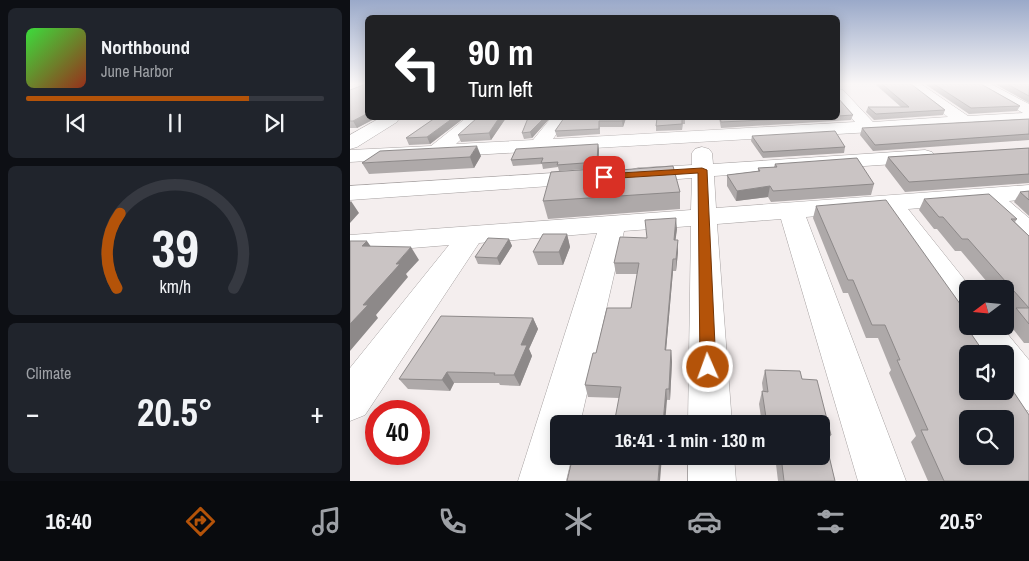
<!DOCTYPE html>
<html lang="en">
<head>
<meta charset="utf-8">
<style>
  body { margin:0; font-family:"Archivo Narrow",sans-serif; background:#20242c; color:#f1f3f6; height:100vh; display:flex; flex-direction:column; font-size:19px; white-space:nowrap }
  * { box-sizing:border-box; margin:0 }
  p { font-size:16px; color:#9ea1a6 }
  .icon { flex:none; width:28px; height:28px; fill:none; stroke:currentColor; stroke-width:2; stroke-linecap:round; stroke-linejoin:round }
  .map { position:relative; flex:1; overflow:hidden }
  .panel { display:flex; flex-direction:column; gap:8px; padding:8px; background:#0d0f14; width:350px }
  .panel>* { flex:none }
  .top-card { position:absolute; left:15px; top:15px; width:475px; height:105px; border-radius:8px; box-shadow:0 2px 12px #0003; background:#202124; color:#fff; overflow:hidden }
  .needle { width:32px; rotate:254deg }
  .tools { position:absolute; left:609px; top:280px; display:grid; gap:10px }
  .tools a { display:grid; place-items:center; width:55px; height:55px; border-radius:8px; background:#171b24; box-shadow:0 2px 12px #0003; font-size:25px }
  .speed { position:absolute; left:15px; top:400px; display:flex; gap:10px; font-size:25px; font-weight:700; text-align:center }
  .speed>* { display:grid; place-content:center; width:65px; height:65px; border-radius:50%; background:#171b24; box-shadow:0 2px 12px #0003; line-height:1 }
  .speed .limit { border:8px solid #d22; background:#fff; color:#111 }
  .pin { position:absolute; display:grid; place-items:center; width:42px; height:42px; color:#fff; margin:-21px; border-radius:10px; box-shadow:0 2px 8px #0006 }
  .me { position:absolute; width:55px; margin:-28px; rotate:358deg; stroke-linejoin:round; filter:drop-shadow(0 0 4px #0008) }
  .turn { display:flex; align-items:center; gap:18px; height:105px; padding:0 20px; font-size:22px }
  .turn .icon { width:65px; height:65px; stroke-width:2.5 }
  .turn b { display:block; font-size:35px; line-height:42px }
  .big { font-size:38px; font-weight:700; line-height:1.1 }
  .panel .tile { flex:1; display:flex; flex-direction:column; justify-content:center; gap:8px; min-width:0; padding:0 18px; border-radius:8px; background:#20242c }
  .panel .dial { align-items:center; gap:0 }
  .dial svg { height:130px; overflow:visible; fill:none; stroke:#363941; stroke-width:7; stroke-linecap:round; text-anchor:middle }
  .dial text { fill:#f1f3f6; stroke:none }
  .song { display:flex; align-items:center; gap:15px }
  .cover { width:60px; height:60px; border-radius:8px; background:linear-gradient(135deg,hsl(120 70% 55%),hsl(10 70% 35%)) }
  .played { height:5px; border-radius:2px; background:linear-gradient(90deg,#b45309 75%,#363941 75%) }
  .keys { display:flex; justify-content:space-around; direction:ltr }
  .heat { display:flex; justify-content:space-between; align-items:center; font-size:28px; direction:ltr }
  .trip { position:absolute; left:200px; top:415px; width:280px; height:50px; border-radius:8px; background:#171b24; box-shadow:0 2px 12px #0003; font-weight:700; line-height:50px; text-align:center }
  .menu { display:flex; height:80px; justify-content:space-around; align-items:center; background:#090b0e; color:#9ea1a6 }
  .menu .icon { width:35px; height:35px }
  .menu .current { color:#b45309 }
  .menu b { font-size:22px; color:#f1f3f6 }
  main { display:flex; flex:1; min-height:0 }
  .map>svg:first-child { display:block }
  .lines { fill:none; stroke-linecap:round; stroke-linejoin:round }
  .minor-casing { stroke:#a6a1a1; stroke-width:1 }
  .minor { fill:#fff; fill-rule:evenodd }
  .wall { fill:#aea9a9 }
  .shaded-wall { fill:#8d8989 }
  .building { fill:#cac4c4; stroke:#8d8989; fill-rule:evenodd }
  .route { fill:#b45309; stroke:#753606 }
</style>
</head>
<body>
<main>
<section class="panel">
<div class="tile">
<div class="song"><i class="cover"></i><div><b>Northbound</b><p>June Harbor</p></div></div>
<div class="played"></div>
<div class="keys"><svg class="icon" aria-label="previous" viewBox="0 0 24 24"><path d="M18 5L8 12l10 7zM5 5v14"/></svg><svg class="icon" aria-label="pause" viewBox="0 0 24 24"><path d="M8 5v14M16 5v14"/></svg><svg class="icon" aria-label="next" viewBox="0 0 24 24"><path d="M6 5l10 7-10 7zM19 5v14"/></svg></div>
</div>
<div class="tile dial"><svg viewBox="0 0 100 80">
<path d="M14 69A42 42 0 1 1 86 69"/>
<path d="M14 69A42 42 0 0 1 16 23" stroke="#b45309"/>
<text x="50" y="56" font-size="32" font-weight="700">39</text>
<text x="50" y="72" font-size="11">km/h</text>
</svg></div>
<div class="tile"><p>Climate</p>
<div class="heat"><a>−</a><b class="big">20.5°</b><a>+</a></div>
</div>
</section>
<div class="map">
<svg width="679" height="481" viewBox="0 0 679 481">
  <rect width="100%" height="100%" fill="#f4eeee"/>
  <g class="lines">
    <defs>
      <path id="minor" d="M555,84H571L618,116L673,113L623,84H641L679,104V123L0,162V150L81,146L116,118H134L106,144L183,140L201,118H217L203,139L505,122L488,102V89L493,90L523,122L598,117Z
        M30,118H49L47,122L7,147L0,149V135Z
        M352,147L359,149L362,153L363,164L575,150L582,152L585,156L582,160L575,162L364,176L366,208L679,185V199L659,201L679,218V240L670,238L633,203L558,209L622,289H618V326H651L679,360V411C648,399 655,382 655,354H630L613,326L616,320L606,317L534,210L456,217L556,481H508L431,219L367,224L382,424H338L341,226L274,231L230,424H209V456H222L216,481H168L247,233L129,243L15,415L0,421V368L99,245L0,253V235L341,210L342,178L288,182L280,180L277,175L280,170L288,168L342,165V153L345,149Z
        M235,171L243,173L246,178L243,183L0,200V186Z
        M338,456H384L386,481H338Z"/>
    </defs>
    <use href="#minor" class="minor-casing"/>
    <use href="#minor" class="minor"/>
  </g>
  <path class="wall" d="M525,84H561L595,110L593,115L524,120L516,112L518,107H551Z
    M575,84H631L670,106L667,111L619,114Z
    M645,84H679V103Z
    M0,90L18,118H26L7,128H0Z
    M488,95V98L503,115L501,120L371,128L369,118H488Z
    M85,118H114L80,144L59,145L56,138Z
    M156,118L141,140L111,142L108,135Z
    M178,118H200L182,138L174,139L172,133Z
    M214,118H276L273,127H250V134L207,137L205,131Z
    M335,118V124H333L332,130L306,131V126Z
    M679,119V140L523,151L510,135L512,128Z
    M402,136L495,147L494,153L413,158L401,141Z
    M248,144L249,150L248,168L209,171L208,167L193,169L192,164L163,166L161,160Z
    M679,148V183L555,192L535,166L538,157Z
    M131,156L124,168L19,174L12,163Z
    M425,164L524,184L521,195L421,202L418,197L386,201L377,186V175L408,171V168L424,167Z
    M245,172L330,192V209L198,219L193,201Z
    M679,191V216L664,202L670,192Z
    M574,199L667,219L665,222L679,236V343H674L656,320L662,313L655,304V289H643L611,251H605L587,229H584L569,210Z
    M466,206L618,315V326H620L618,329L679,481H578L561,442L566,436L539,373L541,370L528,338H516L498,293H493L463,218Z
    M327,229L325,240H328V252L326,271H323L316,350H321L322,362L320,400L269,398L238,397L235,385L246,353L281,308L287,274H266L264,263L296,238Z
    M217,234L220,247L213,265H188L183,252Z
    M159,239L162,246L150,265L128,264L125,257Z
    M183,318L188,329L179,349L182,356L170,386L150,385L149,383H104L100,391L58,389L49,379Z
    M415,370L452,379L481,435L476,444L485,481H428L425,456H471V424H412L409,404L412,391H413L412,383Z"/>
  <path class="shaded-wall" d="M18,113V118H26L7,128L3,121Z
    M103,118H114L80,144L77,137Z
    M149,118H156L141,140L139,133Z
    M194,118H200L182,138L180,132Z
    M273,118H276L273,127L272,121Z
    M248,144L249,150L248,168L247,162Z
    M127,146L131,156L124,168L120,157Z
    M420,186L418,197L386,201L387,191Z
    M1,201L9,213L0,223V202Z
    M326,218L327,229L324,252V240Z
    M217,234L220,247L213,265L209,252Z
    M159,239L162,246L150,265L147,258Z
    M328,240V252L326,271V259Z
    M17,241L26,254L12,246Z
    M61,247L69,260L56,274L58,277L26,315L28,318L0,351V324L13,305L46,264Z
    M323,259V271L315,362V350Z
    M183,318L188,329L179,349L182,356L170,386L164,375L171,345Z
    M321,350L322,362L320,400L319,389Z
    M97,372L104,383L100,391L92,380Z
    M316,389L317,400L315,424H313Z
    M310,456H312L310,481H308Z"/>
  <path class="building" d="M16,84H18V113L3,121H0V90Z
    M532,84H561L595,110L526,114L518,107H559Z
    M584,84H631L670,106L621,108Z
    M657,84H679V96Z
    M488,95V98L503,115L488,116Z
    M85,118H103L77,137L56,138Z
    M127,118H149L139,133L108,135Z
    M178,118H194L180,132L172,133Z
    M214,118H273L272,121H249V129L205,131Z
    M307,118H335V119H332V124L306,126Z
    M370,118H458L371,122Z
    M679,119V134L525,145L512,128Z
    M485,131L495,147L413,152L402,136Z
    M248,144L247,162L207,165L208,162L191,163L193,158L161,160L166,149Z
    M127,146L120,157L12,163L30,151Z
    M679,148V174L559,182L538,157Z
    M507,158L524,184L423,191L420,186L387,191L377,175L410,171L408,168L427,167L425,164Z
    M323,166L330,192L193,201L201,172L244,169V172Z
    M679,191V200L670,192Z
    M639,194L667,219H661L679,236V324L666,308H679L618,239H612L593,217H589L574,199Z
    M536,200L618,315V322H613L635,354H618V391H655V379L679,415V481H594L571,430H578L547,360H550L535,325H522L503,280H498L466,206ZM618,419H655V456H618Z
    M326,218L324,240H328L326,259H323L315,350H321L319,389H316L313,424H264L271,387L235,385L243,353H246L257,308H281L289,263H264L270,237L297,238L295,220Z
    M193,234H217L209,252H183Z
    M138,238L159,239L147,258L125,257Z
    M0,241H17L12,246L61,247L46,264H50L13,305H18L0,324Z
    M91,316L183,318L171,345H177L164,375H144L145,373L97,372L92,380L49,379Z
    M415,370L450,371L452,379L467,380L481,435H474L485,481H434L431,456H471V424H417L412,391L418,392Z
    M223,456H310L308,481H217Z"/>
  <linearGradient id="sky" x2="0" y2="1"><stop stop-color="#9aa9c9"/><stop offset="0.55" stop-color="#faf7f7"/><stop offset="1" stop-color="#faf7f7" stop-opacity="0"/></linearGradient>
  <rect width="679" height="152" fill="url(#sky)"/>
  <path class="route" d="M352,168L357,170L366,367L364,372L358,374L353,372L350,367L348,173L254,179L250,177L254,174Z"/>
</svg>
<div class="tools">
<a><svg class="needle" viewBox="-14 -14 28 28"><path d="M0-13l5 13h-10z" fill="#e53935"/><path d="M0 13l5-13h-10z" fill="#9ea1a6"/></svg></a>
<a><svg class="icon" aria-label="sound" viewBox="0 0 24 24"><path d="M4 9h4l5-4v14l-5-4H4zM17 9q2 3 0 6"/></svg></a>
<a><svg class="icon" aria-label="search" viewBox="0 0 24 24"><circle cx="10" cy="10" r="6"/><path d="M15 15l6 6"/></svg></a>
</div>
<div class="speed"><div class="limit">40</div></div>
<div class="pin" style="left:254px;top:177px;background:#d93025"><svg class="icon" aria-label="arrive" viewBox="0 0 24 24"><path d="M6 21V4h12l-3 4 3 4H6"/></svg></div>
<svg class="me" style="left:358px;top:367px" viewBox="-20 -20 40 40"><circle r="17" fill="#b45309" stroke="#fff" stroke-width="3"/><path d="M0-11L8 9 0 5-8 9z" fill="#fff"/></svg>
<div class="trip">16:41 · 1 min · 130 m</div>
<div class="top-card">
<div class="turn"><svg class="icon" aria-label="left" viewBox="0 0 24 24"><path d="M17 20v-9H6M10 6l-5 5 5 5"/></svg><div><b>90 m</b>Turn left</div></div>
</div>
</div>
</main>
<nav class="menu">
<b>16:40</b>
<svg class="icon current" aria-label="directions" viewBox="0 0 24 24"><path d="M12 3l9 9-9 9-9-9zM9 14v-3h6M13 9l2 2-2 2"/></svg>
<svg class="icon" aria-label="music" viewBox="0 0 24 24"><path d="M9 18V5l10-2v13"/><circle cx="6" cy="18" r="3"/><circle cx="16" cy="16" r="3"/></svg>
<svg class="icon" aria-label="phone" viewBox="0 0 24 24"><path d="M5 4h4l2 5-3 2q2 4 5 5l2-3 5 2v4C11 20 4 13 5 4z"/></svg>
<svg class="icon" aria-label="climate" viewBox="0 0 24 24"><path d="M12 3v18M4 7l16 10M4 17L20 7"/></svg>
<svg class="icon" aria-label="car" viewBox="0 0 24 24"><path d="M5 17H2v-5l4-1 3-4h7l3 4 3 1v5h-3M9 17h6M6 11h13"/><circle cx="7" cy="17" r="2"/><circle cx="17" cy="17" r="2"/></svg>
<svg class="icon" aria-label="filters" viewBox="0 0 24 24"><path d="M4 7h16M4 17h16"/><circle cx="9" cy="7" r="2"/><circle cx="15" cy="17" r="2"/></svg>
<b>20.5°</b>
</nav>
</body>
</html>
